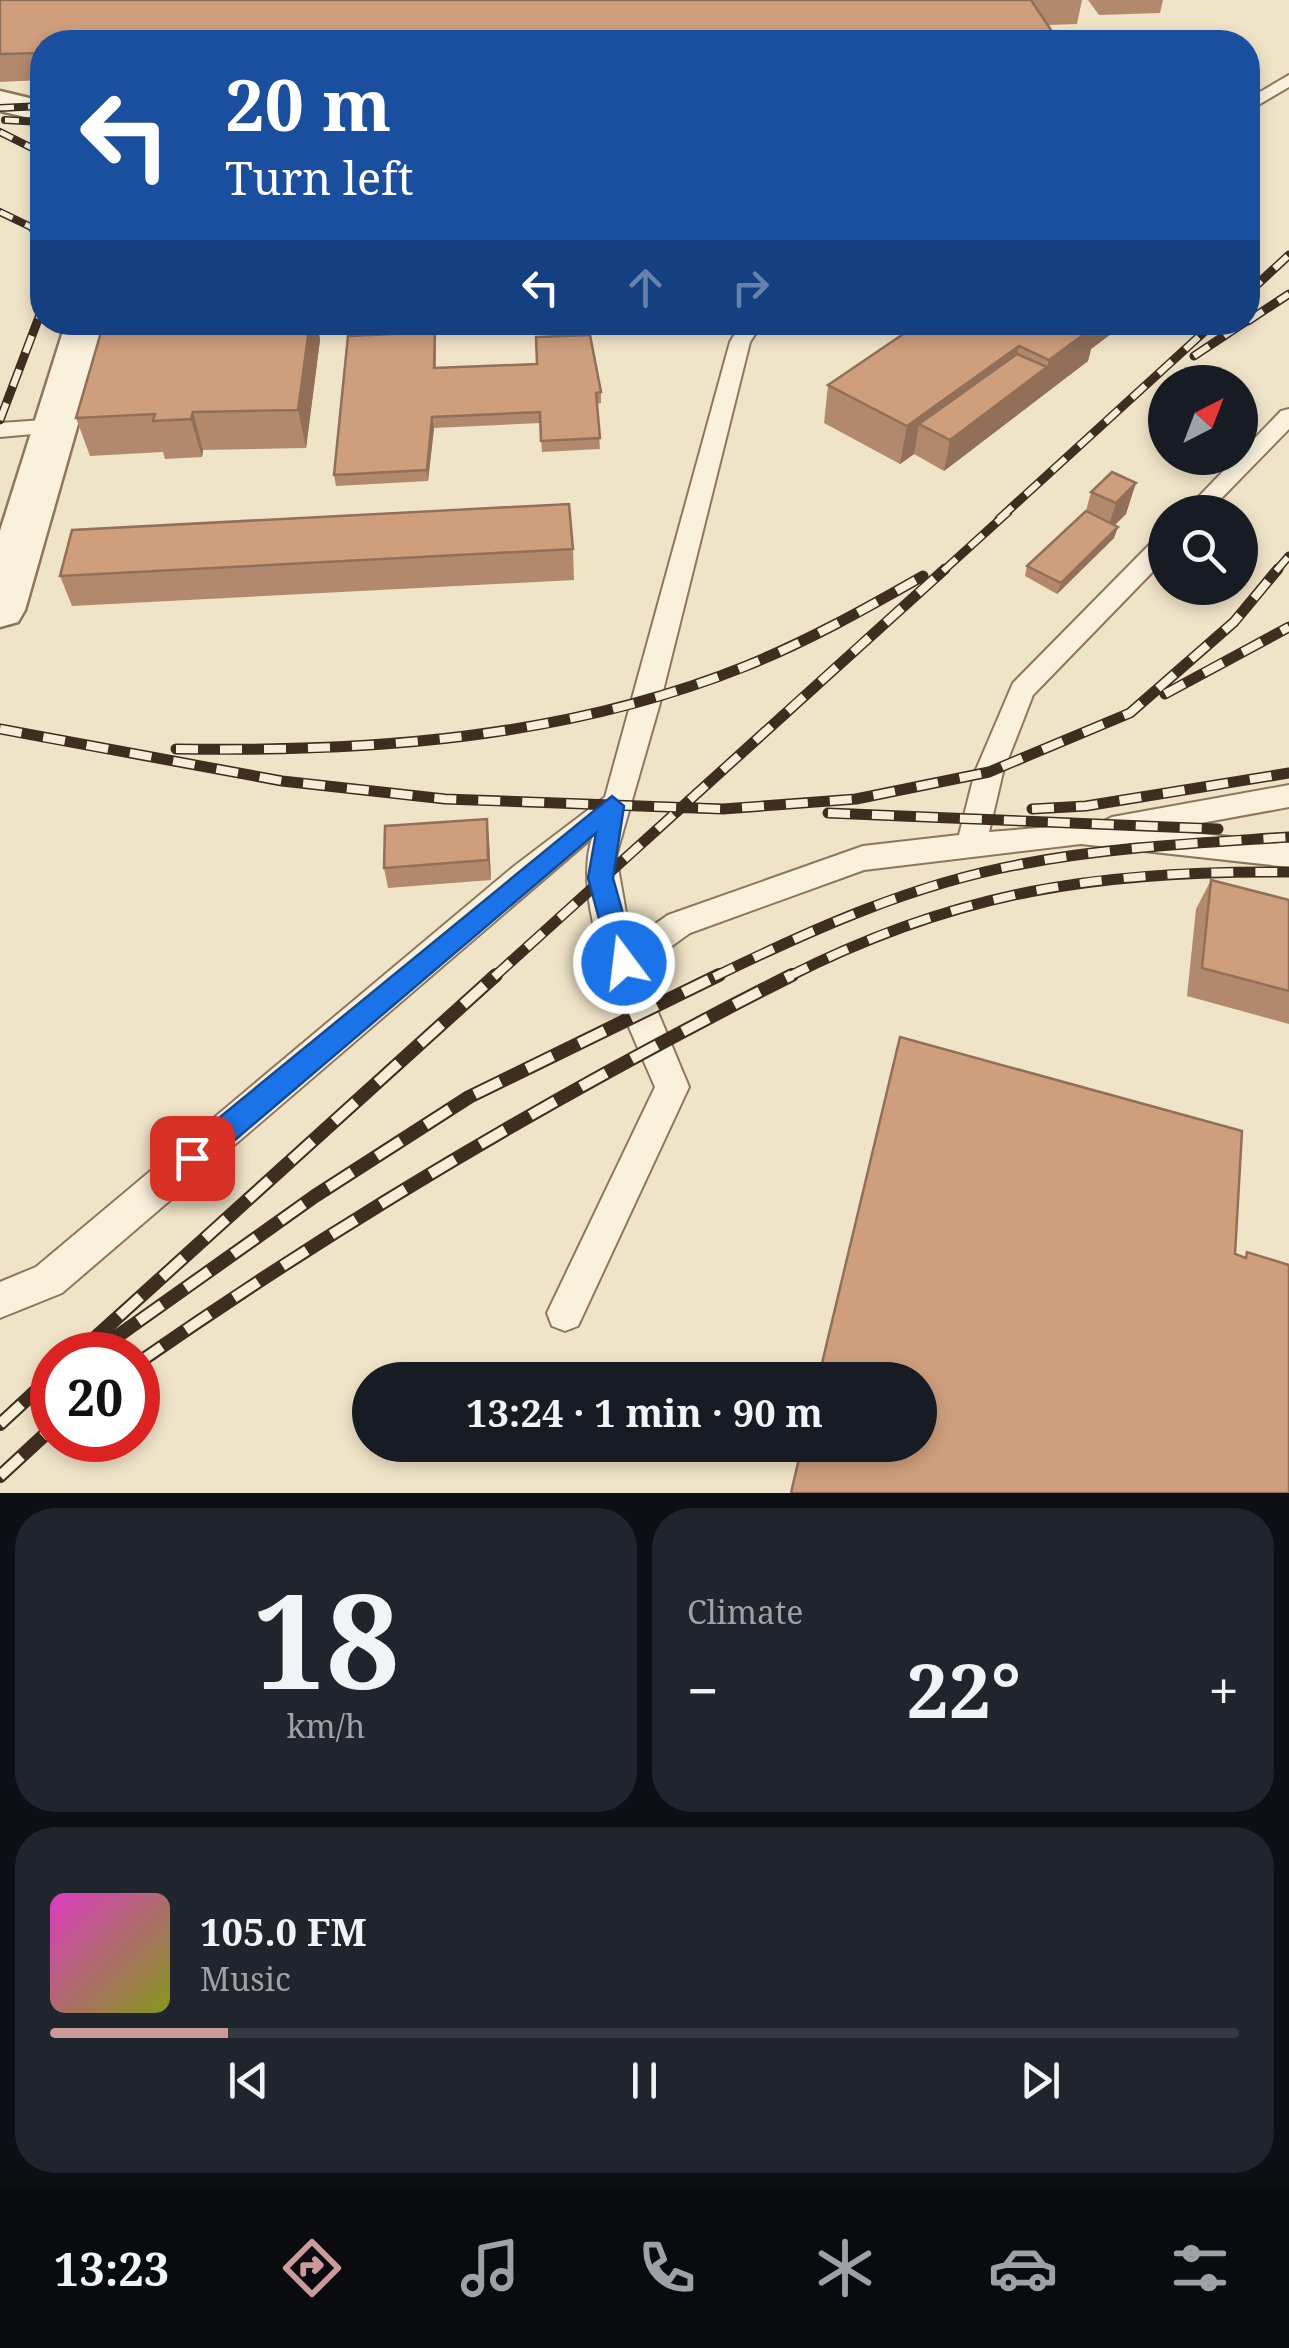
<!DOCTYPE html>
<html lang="en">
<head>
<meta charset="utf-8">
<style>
  body { margin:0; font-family:"Noto Serif",serif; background:#20242c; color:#f1f3f6; height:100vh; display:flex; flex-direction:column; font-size:38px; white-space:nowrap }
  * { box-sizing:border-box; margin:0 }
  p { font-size:32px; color:#9ea1a6 }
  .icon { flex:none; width:55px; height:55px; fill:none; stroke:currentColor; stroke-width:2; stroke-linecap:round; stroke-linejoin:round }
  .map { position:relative; height:1493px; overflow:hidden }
  .side { display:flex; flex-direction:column; gap:15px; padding:15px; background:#0d0f14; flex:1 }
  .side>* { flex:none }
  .top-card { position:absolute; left:30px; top:30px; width:1230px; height:305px; border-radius:40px; box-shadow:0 5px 15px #0003; background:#1a4fa0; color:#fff; overflow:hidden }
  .needle { width:65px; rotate:42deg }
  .tools { position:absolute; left:1148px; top:365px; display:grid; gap:20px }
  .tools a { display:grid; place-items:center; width:110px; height:110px; border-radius:50%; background:#171b24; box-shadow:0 5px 15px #0003; font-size:50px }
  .speed { position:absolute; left:30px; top:1332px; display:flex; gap:20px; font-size:50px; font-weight:700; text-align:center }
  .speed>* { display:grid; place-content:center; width:130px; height:130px; border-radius:50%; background:#171b24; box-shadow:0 5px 15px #0003; line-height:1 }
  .speed .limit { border:15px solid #d22; background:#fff; color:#111 }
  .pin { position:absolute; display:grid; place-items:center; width:85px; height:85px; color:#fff; margin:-42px; border-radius:20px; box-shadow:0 5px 15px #0006 }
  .me { position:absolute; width:110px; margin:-55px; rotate:345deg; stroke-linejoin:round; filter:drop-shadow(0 0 8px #0008) }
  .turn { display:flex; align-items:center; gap:35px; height:210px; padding:0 30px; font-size:45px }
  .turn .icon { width:130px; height:130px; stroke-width:2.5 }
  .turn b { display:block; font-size:70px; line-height:85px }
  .lanes { display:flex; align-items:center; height:95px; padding:0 30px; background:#0003; justify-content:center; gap:50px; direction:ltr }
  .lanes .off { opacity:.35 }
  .big { font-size:75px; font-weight:700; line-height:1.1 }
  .side .widget { flex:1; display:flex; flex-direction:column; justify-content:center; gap:15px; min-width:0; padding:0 35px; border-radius:40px; background:#20242c }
  .side .dial { align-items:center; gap:0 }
  .dial b { font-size:130px; line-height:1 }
  .song { display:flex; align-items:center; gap:30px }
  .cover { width:120px; height:120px; border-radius:15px; background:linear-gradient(135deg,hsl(310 70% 55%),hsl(70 70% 35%)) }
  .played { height:10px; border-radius:5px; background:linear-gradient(90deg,#cc999b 15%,#363941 15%) }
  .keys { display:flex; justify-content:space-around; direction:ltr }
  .heat { display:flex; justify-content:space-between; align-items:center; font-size:55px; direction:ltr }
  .side .tiles { flex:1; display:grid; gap:15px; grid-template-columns:1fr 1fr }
  .widget:last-child { grid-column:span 2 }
  .trip { position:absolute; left:352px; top:1362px; width:585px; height:100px; border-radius:50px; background:#171b24; box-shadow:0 5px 15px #0003; font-weight:700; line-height:100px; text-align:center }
  .dock { display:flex; height:160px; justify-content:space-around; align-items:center; background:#090b0e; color:#9ea1a6 }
  .dock .icon { width:70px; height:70px }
  .dock .on { color:#cc999b }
  .dock b { font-size:45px; color:#f1f3f6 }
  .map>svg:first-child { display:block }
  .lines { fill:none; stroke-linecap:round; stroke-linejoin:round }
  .lane-casing { stroke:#8d765c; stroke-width:4 }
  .street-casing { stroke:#8d765c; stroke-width:5 }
  .lane { fill:#faf1dc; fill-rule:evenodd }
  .street { fill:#faf1dc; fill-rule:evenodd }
  .rail-far3-casing { stroke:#3d2e20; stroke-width:8 }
  .rail-far2-casing { stroke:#3d2e20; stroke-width:9 }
  .rail-far1-casing { stroke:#3d2e20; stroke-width:11 }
  .rail-casing { stroke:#3d2e20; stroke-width:14 }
  .rail-far3 { stroke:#f7eed8; stroke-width:5; stroke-dasharray:14; stroke-linecap:butt }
  .rail-far2 { stroke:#f7eed8; stroke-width:6; stroke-dasharray:18; stroke-linecap:butt }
  .rail-far1 { stroke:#f7eed8; stroke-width:8; stroke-dasharray:22; stroke-linecap:butt }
  .rail { stroke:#f7eed8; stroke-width:10; stroke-dasharray:29; stroke-linecap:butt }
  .wall { fill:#b2896c }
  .shaded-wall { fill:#916f58 }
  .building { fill:#cf9f7d; stroke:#916f58; stroke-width:2.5 }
  .route { fill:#1a73e8; stroke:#114b97; stroke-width:2.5 }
</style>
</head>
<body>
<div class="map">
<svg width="1289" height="1493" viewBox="0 0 1289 1493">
  <rect width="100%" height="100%" fill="#f0e4c8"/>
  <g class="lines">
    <defs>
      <path id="lane" d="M1289,75V87L1248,111V99Z
        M272,322H379L369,328L280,332L273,330Z
        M742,322H763L750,342L660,703L616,856L631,941L668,915L863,846L959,835L975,772L1013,683L1156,538L1165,536V559L1033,695L1003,772L989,832L1100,823L1112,817L1289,785V807L1163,830L1289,843V867L1081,844L864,870L690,933L640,969L689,1087L578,1326L565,1331L552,1326L547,1313L655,1087C627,1021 570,909 592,838L62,1293L0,1318V1282L36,1267L513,867L605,797L730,342Z
        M1289,409V429L1208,512H1184L1281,411Z
        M58,419L69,426L66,431L0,437V423Z"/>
      <path id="street" d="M0,91L42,101V121L0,111Z
        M66,322H107L25,610L18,622L0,627V531Z"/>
    </defs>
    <use href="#lane" class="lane-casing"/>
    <use href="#street" class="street-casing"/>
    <use href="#lane" class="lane"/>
    <use href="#street" class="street"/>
    <defs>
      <path id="rail-far3" d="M0,108L42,106
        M5,120L42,122
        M0,132L42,153
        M0,212L31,227L42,241"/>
      <path id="rail-far2" d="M1248,293L1289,255
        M1248,321L1289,294
        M1194,356L1245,322
        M0,420L42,309
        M999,519L1215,322
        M943,571L1008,512
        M1276,571L1289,556"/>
      <path id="rail-far1" d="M1165,694L1289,627
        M0,729L282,781L445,799L723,809L856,799L989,772L1130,713L1234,622L1278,569
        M176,749C370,752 564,739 746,666C808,641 865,609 923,576
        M1032,809L1086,806L1289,773
        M828,813L1218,829
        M494,977L945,569
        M714,977C813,929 913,884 1022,864C1110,847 1200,843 1289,837
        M788,977C958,891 1100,870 1289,872"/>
      <path id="rail" d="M76,1355L496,975
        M91,1355L315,1196L469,1097L719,975
        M138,1363C346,1218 566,1089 792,975
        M0,1424L52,1376
        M0,1476L52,1428"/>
    </defs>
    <use href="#rail-far3" class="rail-far3-casing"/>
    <use href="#rail-far2" class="rail-far2-casing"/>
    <use href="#rail-far1" class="rail-far1-casing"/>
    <use href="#rail" class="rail-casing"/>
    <use href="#rail-far3" class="rail-far3"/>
    <use href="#rail-far2" class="rail-far2"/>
    <use href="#rail-far1" class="rail-far1"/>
    <use href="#rail" class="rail"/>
  </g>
  <path class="wall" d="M0,0L1059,42H42V80L0,82Z
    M1032,0H1082L1077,24L1048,25Z
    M1088,0H1163L1160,13L1099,15Z
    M104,322H317L320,340L306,448L203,450L202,457L165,459L163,452L90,456L76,418Z
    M921,322H1127L1091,349L1088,361L944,471L914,454L900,464L824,423L828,385Z
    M436,343V368L601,392V403L597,404L600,449L542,452L540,423L434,428L428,481L336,486L334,475Z
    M1112,472L1126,514L1114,525V538L1057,594L1025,576L1027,566L1086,511L1091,492Z
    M573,549L574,580L72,606L60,576Z
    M487,819L489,840L491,880L388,888L384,868Z
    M1211,880L1289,900V1024L1187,996L1196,909Z"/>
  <path class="shaded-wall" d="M310,322H317L320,340L306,448L298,410Z
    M1084,322H1127L1091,349L1088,361L944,471L950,440L1047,367L1049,360Z
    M1019,346L1010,384L919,424L914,454L900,464L907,426Z
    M193,412L203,450L202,457L191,419Z
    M432,417L434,428L428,481L427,470Z
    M1136,483L1126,514L1106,534L1116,503Z
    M1118,527L1114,538L1057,594L1061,583Z
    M487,819L489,840L491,880L488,860Z"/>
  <path class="building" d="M0,0H1031L1059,42H115L118,35L69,36L66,42H42V53L0,54Z
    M104,322H310L298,410L193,412L191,419L153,421L155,414L76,418Z
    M921,322H1095L1098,324L1049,360L1019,346L907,426L828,385Z
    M435,332L434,368L537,364L536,337L590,335L601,392L596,393L600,438L541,441L540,412L432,417L427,470L334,475L348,336Z
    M1017,354L1047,367L950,440L919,424Z
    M1112,472L1136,483L1116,503L1091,492Z
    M569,504L573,549L60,576L72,530Z
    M1086,511L1118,527L1061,583L1027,566Z
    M487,819L488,860L384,868L385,826Z
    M1211,880L1289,900V991L1202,968Z
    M900,1037L1242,1131L1235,1254L1246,1258L1247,1252L1289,1265V1493H791L802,1445H920V1380H818Z"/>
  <path class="route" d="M612,796L624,806L613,878L637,963L633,971H615L611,963L588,878L596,833L202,1168L192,1172L181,1168L177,1158L181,1149Z"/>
</svg>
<div class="tools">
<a><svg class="needle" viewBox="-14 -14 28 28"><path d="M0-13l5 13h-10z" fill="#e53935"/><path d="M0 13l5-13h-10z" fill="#9ea1a6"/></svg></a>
<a><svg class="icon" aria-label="search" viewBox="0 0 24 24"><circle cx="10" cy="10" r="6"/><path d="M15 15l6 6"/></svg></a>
</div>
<div class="speed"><div class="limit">20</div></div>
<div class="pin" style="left:192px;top:1158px;background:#d93025"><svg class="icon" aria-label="arrive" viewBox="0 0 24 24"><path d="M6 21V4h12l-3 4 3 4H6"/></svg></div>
<svg class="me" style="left:624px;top:963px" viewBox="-20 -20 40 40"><circle r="17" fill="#1a73e8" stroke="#fff" stroke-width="3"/><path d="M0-11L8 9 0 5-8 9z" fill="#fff"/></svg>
<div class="trip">13:24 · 1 min · 90 m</div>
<div class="top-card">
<div class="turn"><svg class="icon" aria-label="left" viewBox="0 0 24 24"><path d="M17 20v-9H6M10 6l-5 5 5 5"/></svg><div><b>20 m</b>Turn left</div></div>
<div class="lanes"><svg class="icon" aria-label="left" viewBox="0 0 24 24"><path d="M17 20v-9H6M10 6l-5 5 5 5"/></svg><svg class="icon off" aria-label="ahead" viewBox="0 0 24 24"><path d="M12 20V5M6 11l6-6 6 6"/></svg><svg class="icon off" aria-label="right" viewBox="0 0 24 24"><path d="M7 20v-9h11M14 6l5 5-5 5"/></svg></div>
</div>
</div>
<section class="side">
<div class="tiles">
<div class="widget dial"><b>18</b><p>km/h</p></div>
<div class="widget"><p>Climate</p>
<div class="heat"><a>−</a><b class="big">22°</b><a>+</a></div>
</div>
<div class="widget">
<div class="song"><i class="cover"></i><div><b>105.0 FM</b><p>Music</p></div></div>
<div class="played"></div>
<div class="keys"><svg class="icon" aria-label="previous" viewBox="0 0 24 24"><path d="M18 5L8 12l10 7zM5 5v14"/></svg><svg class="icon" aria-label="pause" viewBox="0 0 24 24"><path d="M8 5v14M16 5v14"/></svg><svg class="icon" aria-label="next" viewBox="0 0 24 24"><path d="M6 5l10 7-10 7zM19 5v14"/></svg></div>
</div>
</div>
</section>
<nav class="dock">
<b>13:23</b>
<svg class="icon on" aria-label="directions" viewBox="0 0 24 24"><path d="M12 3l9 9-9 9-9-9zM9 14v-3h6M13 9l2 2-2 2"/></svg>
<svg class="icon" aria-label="music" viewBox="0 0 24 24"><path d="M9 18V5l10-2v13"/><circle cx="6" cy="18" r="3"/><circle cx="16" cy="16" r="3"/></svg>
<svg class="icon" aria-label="phone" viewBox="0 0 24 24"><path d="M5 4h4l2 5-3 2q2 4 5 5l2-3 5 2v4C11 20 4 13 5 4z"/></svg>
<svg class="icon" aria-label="climate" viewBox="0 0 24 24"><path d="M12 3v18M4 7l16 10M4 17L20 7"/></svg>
<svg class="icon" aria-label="car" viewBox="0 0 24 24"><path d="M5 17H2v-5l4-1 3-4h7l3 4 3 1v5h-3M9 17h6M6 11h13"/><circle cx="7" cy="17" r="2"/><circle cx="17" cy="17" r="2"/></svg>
<svg class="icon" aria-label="filters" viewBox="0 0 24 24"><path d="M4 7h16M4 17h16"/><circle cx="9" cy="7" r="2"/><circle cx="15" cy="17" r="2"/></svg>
</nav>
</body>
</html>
